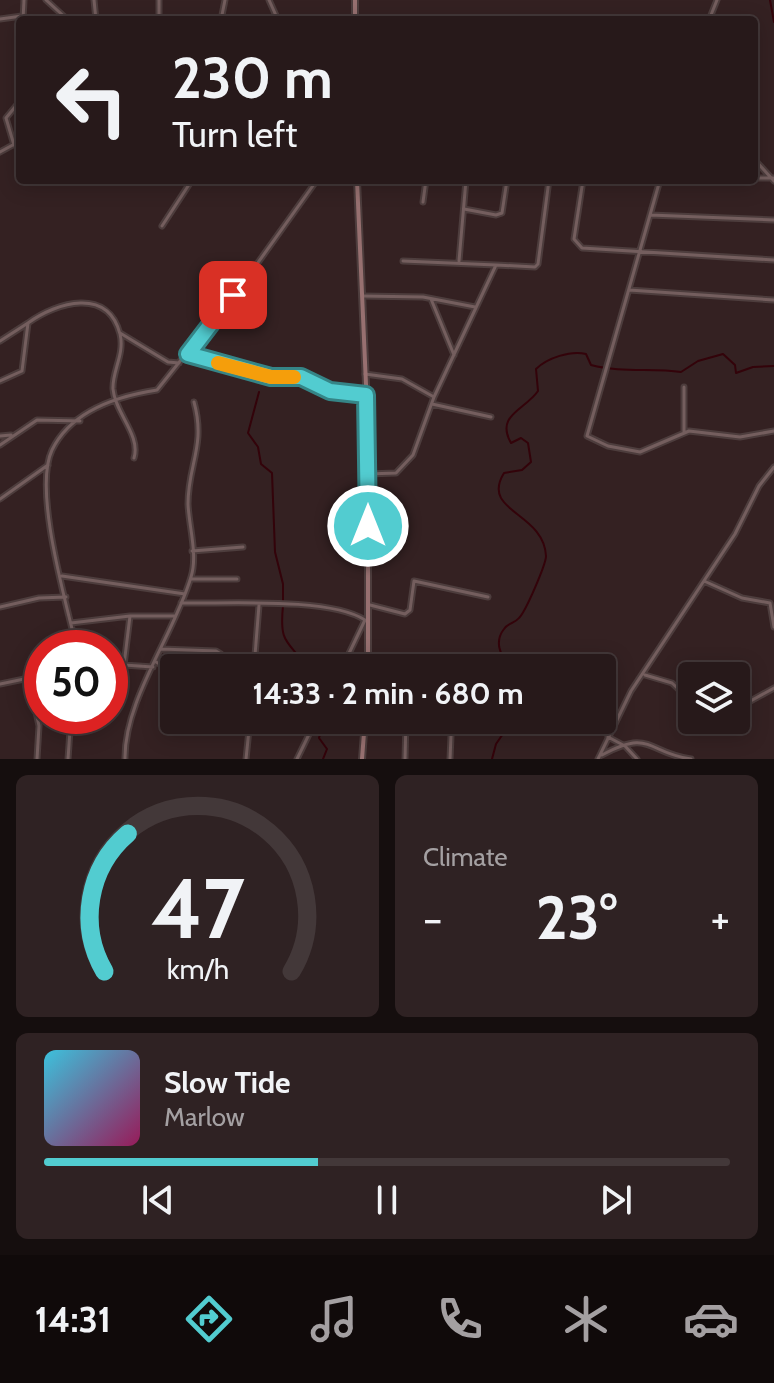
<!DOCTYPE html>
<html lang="en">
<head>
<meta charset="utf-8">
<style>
  body { margin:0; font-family:Cabin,sans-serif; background:#2f2223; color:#f1f3f6; height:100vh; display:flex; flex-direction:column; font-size:30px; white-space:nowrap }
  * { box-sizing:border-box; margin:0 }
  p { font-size:26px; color:#a4a0a2 }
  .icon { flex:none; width:44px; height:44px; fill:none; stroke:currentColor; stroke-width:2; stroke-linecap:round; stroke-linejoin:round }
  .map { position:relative; height:759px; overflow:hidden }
  .side { display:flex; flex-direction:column; gap:16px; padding:16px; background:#150e0e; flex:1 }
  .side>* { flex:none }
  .top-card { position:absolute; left:16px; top:16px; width:742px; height:168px; border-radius:8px; box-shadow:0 4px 20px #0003,0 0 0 2px #433839; background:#27191a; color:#f1f3f6; overflow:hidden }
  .controls { position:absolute; left:678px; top:662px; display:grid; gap:16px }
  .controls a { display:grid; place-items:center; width:72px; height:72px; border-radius:8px; background:#27191a; box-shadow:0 4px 20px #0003,0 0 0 2px #433839; font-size:40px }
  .speed { position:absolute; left:24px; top:630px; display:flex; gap:16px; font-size:40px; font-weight:700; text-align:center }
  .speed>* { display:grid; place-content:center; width:104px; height:104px; border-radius:50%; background:#27191a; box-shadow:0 4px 20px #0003,0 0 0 2px #433839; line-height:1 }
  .speed .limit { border:12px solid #d22; background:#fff; color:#111 }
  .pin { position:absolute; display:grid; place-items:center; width:68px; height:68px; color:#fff; margin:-34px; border-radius:16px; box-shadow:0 4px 12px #0006 }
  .me { position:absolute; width:88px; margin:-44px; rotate:0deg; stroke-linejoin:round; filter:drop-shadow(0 0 6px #0008) }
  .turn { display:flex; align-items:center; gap:28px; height:168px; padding:0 24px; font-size:36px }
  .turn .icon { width:104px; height:104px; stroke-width:2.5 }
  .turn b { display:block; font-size:56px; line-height:68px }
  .big { font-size:60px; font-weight:800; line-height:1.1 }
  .side .widget { flex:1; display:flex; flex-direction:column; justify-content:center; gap:12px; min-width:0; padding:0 28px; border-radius:12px; background:#2f2223 }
  .side .dial { align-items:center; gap:0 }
  .dial svg { height:208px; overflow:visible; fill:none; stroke:#433839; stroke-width:7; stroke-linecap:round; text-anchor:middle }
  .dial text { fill:#f1f3f6; stroke:none }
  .song { display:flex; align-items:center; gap:24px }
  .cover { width:96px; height:96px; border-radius:12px; background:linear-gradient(135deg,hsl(190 70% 55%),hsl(330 70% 35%)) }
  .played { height:8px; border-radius:4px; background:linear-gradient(90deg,#52ccd0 40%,#433839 40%) }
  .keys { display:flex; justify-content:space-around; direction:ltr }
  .heat { display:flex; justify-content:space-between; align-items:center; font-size:44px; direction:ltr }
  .side .tiles { flex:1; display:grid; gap:16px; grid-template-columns:1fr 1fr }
  .widget:last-child { grid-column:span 2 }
  .trip { position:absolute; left:160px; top:654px; width:456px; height:80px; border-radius:8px; background:#27191a; box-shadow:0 4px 20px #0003,0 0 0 2px #433839; font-weight:800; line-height:80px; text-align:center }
  .tabs { display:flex; height:128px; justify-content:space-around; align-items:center; background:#100a0a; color:#a4a0a2 }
  .tabs .icon { width:56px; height:56px }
  .tabs .current { color:#52ccd0 }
  .tabs b { font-size:36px; color:#f1f3f6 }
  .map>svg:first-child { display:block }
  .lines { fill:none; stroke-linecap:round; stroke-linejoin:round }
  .stream { stroke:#33030a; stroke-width:2 }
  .minor-casing { stroke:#4d3d3d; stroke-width:7 }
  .secondary-casing { stroke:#4d3d3d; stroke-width:8 }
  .minor { stroke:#745e5e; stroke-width:3 }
  .secondary { stroke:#977070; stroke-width:4 }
  .route-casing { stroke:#358587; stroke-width:20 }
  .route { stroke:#52ccd0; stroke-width:14 }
  .slow { stroke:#f59e0b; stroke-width:14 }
</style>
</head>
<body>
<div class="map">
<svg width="774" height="759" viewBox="0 0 774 759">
  <rect width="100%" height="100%" fill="#342122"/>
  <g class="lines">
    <path class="stream" d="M770,0L774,22
      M259,392L248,433L258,447L261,464L272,473L275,552L283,584V603
      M283,606C279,645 288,640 308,668
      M509,668C502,656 493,643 504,629C508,623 515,623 519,618C526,611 546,564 546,556C544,512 480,512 504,473L522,470L531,462L528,443L521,438L511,443C495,415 525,410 538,391L536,369C547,358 571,350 586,354L591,365C621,373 651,368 681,372L698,361L723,354L735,365L736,373L753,367L774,366
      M318,722L322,728L319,738L327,749L323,759
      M492,759L496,744L507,728L517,727L522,720"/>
    <defs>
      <path id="minor" d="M46,0L68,20
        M94,0L96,20
        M269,0L278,20
        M0,19L22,16
        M23,20L24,0
        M159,20V0
        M221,20L225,0
        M709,20L717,0
        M14,145L6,118L20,101
        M0,152L20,141
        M754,159L774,181
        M754,178H773
        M583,180L574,239L582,248L774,260
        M660,180L587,436L608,446L640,452L689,431L740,437L774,431
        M423,202L426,180
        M464,209L496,215L502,213L507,180
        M650,215L774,220
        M162,226L192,180
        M459,261L466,180
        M496,265L535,267L538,264L549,180
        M629,290L774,300
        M362,296L423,297L475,307
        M431,299L454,355
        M120,333L168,362L179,363
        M0,341L28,323
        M188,355L271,377H301L330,391L366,395
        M365,374L402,379L434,397
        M0,381L22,371L28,323C57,302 108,287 120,334C125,354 112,371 113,389C115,413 141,435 134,458
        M684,387V432
        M432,404L491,417
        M0,436L11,435
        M0,445L37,420L80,421
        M368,474L396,473L413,455L434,397L496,265L403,261
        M0,499L48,465
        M192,551L243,547
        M62,576L185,594
        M191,579H237
        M704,581L742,598L770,603L774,627
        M181,603C226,604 330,597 365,620
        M370,605L405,614L410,610L414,581L488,597
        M0,607L39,598L66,597
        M130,616H174
        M71,623L130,616L124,665L110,667
        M73,648V633C63,591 34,488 52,450C71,411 118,396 157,390L252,271L317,180
        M161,649L216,651L221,654V668
        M156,662L174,672
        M124,665L153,667
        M368,665H423L425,668
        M254,668L259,605
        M342,668L365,620
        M645,675L672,683L692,702
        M29,678L42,677
        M0,684L29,678L39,726L37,759
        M736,709L774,688
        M608,737L625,746L637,759
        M602,755C651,728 647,753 691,759
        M68,759L71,716
        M125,759C124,700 174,635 191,577C198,555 189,527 188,504C188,464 206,446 194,402
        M246,759L250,720
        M297,759L316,720
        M405,759L406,720
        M450,759L451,736
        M598,759L631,691L735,534L759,486L774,467"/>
      <path id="secondary" d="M355,0V20
        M357,180L368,430V668
        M362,759L365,720"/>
    </defs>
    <use href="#minor" class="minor-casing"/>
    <use href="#secondary" class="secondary-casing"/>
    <use href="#minor" class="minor"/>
    <use href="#secondary" class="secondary"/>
  </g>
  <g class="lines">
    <defs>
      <path id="route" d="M233,295L188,354L271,377H301L330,391L366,395L368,526"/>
    </defs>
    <use href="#route" class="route-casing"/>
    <use href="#route" class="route"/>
    <path class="slow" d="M218,363L271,377H294"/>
  </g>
</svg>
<div class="controls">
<a><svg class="icon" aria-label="layers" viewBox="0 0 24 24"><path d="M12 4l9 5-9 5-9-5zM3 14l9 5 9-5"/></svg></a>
</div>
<div class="speed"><div class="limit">50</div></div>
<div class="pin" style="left:233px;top:295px;background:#d93025"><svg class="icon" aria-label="arrive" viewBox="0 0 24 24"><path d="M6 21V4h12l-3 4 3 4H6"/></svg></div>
<svg class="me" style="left:368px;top:526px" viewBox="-20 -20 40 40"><circle r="17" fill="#52ccd0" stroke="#fff" stroke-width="3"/><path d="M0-11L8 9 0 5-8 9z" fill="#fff"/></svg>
<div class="trip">14:33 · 2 min · 680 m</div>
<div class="top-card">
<div class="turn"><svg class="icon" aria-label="left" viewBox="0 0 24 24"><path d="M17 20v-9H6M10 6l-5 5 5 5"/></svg><div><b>230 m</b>Turn left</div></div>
</div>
</div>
<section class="side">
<div class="tiles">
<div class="widget dial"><svg viewBox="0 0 100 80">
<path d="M14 69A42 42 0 1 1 86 69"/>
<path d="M14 69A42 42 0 0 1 23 16" stroke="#52ccd0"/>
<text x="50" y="56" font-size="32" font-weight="700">47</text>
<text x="50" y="72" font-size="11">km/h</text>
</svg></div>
<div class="widget"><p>Climate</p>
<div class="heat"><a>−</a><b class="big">23°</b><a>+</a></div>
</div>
<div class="widget">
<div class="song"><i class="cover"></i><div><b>Slow Tide</b><p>Marlow</p></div></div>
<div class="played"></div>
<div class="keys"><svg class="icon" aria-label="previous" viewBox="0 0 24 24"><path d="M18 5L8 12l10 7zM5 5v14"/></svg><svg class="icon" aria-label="pause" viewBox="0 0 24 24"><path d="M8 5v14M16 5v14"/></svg><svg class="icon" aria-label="next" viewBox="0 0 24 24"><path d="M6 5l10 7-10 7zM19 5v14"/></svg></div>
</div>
</div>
</section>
<nav class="tabs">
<b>14:31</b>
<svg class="icon current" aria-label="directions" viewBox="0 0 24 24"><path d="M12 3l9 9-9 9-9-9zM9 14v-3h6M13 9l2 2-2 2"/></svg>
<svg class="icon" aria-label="music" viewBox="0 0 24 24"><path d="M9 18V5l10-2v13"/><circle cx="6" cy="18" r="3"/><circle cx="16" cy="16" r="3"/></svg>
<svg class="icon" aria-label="phone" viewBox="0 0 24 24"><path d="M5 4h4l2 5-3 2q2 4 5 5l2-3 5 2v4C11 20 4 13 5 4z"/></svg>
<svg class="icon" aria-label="climate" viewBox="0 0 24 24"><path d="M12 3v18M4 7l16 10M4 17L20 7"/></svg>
<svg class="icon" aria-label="car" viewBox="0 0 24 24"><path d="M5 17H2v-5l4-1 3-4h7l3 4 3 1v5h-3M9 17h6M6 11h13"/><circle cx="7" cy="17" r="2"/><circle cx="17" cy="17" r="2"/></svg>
</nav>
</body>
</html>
